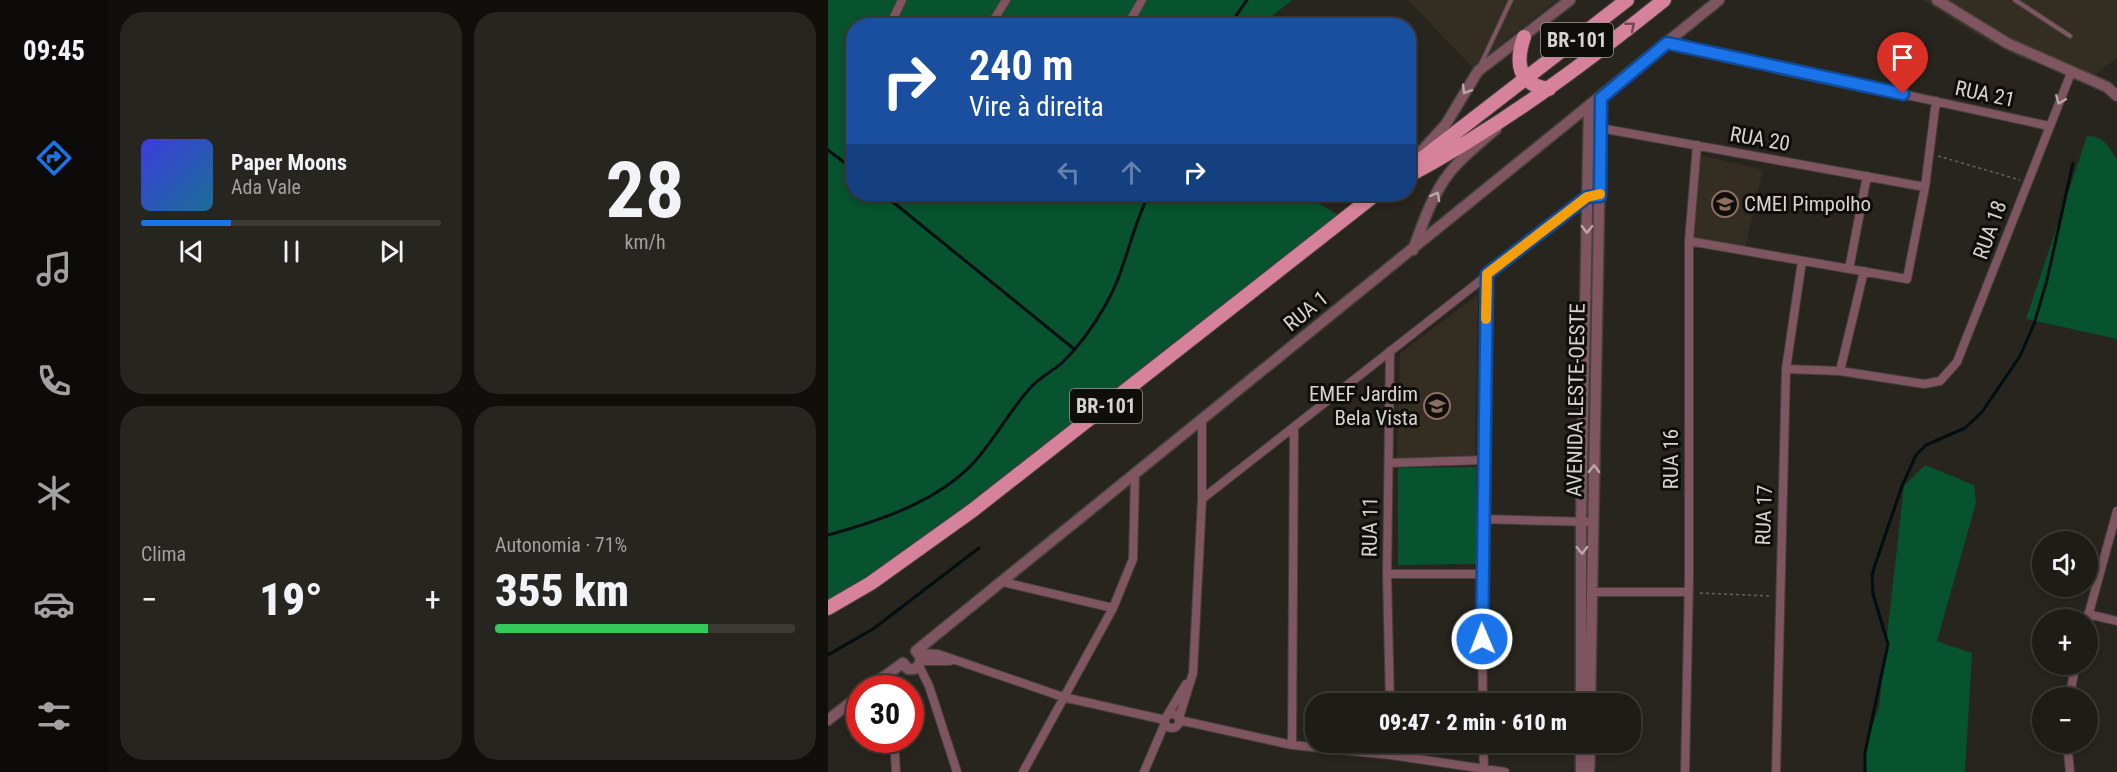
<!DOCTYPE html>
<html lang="pt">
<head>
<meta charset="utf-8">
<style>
  body { margin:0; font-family:"Roboto Condensed",sans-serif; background:#26251f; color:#f1f3f6; height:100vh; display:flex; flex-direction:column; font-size:22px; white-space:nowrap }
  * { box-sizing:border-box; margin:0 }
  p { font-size:20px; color:#a1a1a1 }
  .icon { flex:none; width:33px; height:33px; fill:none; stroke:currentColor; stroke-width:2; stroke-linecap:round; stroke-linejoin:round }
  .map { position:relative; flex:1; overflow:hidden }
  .side { display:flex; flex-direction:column; gap:12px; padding:12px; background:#100f0c; width:720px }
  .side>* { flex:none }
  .banner { position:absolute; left:18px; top:18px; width:570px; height:183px; border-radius:24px; box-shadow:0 3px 9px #0003,0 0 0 2px #3c3a35; background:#1a4fa0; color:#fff; overflow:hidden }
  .fabs { position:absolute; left:1204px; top:531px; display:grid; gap:12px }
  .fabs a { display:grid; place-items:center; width:66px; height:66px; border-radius:50%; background:#1e1c16; box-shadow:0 3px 9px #0003,0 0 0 2px #3c3a35; font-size:30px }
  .speed { position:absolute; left:18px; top:675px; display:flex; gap:12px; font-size:30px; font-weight:700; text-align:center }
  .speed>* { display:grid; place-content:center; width:78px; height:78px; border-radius:50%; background:#1e1c16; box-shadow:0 3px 9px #0003,0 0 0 2px #3c3a35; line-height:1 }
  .speed .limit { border:9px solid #d22; background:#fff; color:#111 }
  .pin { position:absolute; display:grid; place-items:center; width:51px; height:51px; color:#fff; margin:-62px -26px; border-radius:50% 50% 50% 0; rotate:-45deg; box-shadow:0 0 6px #0007 }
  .pin .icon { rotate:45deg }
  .me { position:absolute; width:66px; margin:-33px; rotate:359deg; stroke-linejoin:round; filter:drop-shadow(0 0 4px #0008) }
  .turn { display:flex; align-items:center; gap:21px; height:126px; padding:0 24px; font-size:27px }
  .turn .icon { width:78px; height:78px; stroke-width:2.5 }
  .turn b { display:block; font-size:42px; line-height:51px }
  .lanes { display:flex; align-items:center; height:57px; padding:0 24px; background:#0003; justify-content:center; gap:30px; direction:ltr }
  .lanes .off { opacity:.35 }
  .big { font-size:45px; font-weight:800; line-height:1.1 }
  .side .tile { flex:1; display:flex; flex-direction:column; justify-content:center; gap:9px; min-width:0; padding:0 21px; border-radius:24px; background:#26251f }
  .side .dial { align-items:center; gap:0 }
  .dial b { font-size:78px; line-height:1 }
  .song { display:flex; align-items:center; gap:18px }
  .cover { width:72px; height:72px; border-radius:9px; background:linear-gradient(135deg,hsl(240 70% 55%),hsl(200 70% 35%)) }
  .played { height:6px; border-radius:3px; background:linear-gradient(90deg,#1a73e8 30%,#3c3a35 30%) }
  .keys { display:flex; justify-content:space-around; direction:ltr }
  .heat { display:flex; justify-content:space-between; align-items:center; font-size:33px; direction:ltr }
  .charge { height:9px; border-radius:4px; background:linear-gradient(90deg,#34c759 71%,#3c3a35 0) }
  .side .tiles { flex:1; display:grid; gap:12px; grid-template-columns:repeat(2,1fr) }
  .trip { position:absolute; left:477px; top:693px; width:336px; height:60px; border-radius:24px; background:#1e1c16; box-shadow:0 3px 9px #0003,0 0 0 2px #3c3a35; font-weight:800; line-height:60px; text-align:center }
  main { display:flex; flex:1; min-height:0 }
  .menu { display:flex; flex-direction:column; width:108px; justify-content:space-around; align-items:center; background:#0c0b09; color:#a1a1a1 }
  .menu .icon { width:42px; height:42px }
  .menu .on { color:#1a73e8 }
  .menu b { font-size:27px; color:#f1f3f6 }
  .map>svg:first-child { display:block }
  .built { fill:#342d22 }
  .green { fill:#07522f }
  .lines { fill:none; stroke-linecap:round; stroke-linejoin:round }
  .stream { stroke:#010e12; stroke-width:3 }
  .service-casing { stroke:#44413a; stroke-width:6 }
  .minor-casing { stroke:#44413a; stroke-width:10 }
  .tertiary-casing { stroke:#44413a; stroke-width:13 }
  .primary-casing { stroke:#44413a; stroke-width:16 }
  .path { stroke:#66635d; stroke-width:1.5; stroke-dasharray:3 3; stroke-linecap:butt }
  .service { stroke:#7e5561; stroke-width:4 }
  .minor { stroke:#7e5561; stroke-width:8 }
  .tertiary { stroke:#7e5561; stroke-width:10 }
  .primary { stroke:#d7829d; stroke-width:14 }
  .oneway { stroke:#734854 }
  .oneway2 { stroke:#b7a8a9 }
  .route-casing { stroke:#114b97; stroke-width:15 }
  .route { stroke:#1a73e8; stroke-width:10 }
  .slow { stroke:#f59e0b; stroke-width:10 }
  .labels { text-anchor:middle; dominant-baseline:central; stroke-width:6; stroke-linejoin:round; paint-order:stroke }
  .shield { fill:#0f0e0b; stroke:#9a9995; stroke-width:1.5 }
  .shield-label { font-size:20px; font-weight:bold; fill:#d6d4d0 }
  .street-label { font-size:21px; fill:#d6d4d0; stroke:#0f0e0b }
  .poi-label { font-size:21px; fill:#d6d4d0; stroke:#0f0e0b; text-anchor:start }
</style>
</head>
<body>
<main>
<nav class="menu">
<b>09:45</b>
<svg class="icon on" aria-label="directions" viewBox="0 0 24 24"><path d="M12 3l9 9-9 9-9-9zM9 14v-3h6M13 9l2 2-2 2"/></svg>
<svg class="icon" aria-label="music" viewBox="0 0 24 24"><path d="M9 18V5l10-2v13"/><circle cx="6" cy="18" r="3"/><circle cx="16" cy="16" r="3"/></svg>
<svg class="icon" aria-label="phone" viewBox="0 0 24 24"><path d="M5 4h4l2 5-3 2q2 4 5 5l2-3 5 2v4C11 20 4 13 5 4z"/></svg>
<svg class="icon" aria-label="climate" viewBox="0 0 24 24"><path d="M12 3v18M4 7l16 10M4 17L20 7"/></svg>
<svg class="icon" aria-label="car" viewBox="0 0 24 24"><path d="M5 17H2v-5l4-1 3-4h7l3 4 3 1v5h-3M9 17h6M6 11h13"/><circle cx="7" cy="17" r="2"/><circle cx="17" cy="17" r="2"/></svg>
<svg class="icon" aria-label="filters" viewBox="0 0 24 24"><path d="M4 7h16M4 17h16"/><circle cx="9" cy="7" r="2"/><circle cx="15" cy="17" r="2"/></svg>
</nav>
<section class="side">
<div class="tiles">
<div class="tile">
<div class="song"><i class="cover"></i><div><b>Paper Moons</b><p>Ada Vale</p></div></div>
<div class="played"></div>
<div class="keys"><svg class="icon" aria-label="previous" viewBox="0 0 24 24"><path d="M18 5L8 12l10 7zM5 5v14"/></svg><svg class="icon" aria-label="pause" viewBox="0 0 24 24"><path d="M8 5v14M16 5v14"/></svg><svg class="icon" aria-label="next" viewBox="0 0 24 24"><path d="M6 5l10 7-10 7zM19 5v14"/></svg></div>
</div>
<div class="tile dial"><b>28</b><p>km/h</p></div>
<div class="tile"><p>Clima</p>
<div class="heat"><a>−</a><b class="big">19°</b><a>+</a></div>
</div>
<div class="tile"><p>Autonomia · 71%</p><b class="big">355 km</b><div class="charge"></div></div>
</div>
</section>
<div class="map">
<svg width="1289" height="772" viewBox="0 0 1289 772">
  <rect width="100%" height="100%" fill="#28251e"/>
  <path class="built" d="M580,0H729L644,67Z
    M1094,0H1289V58L1261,79L1195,59L1150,36Z
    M872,155L935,170L917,248L864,237Z
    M650,295L647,458L569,461L572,353Z"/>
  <path class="green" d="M0,0H464L444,16L438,25L26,26V194H476L515,218L272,409L68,559L0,602Z
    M1259,136C1276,136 1281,147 1289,160V339L1198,319Z
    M1097,465L1146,485L1148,503L1109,641L1144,653L1137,772H1037V747L1051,707L1076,486Z
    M648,467V564L570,565V468Z"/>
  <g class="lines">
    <path class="stream" d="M401,26L419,0
      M0,150L26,170
      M55,194L246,349
      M0,535C51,521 112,501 148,460C168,437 183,409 203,387C212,377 225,371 235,362C252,345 267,324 278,304C298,269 303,229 321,194
      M0,655L45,629L151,548
      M1037,772V753L1060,644L1045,594L1044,575L1048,562L1074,486L1088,455L1098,445L1137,428L1154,412L1192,356L1206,324L1219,280L1245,163"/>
    <defs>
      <path id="service" d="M1187,0L1242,36
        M653,64L683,0"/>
      <path id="minor" d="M66,26L64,21L74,0
        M162,26L178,0
        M299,26L314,0
        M839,43L1221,126
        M761,126L1097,187
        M861,241L1079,279L1097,187L1108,101
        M1021,269L1039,176
        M958,369L1012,371L1096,384L1112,381L1129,362L1243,73
        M1012,371L1036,271
        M561,463L655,460
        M374,499L759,197L772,196
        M654,519L765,522
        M559,574H653
        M175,582L285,608
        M765,592H860
        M1260,614L1289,621
        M1259,620L1289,511
        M92,653L110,654L235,697L337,720
        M94,661H122
        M91,666L101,686L129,772
        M61,674L63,688
        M48,682L55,688
        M1241,698L1248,664
        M562,704L559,574L562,351
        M655,704L653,574L659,274
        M337 721a7 7 0 1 1 14 0a7 7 0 1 1-14 0Z
        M340,714L358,684
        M351,718L365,673L374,499V421
        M351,720L464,745L563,755L677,772
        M66,740L68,772
        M563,742V755
        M655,742L656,769
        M1239,742L1242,772
        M464,745L466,429
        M195,772L285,608L305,559L307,475
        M316,772L337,723
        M857,772L861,579V241L869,145
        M948,772L958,369L974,261"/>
      <path id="tertiary" d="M1109,0L1179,43L1279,87L1289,96
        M580,166L618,124L650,71L742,0
        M585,250C596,220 607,186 630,163C642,151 655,140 668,129
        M88,651L891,0
        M75,663L80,669H86L91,666L93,657L88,651
        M40,688L75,663
        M753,704V522L761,108
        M762,704L773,98
        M0,720L32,695
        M753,772V742
        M761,772L762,742"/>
      <path id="primary" d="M696,37C687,63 690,85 721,89
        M587,164L799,0
        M580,176C672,127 755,65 836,0
        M0,608L43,583L145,510L548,194"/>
    </defs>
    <use href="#service" class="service-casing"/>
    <use href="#minor" class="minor-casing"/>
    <use href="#tertiary" class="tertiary-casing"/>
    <use href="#primary" class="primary-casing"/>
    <path class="path" d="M1110,156L1192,180
      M872,593L942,596"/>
    <use href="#service" class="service"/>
    <use href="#minor" class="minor"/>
    <use href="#tertiary" class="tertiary"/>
    <use href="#primary" class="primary"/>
  </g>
  <defs><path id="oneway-chevron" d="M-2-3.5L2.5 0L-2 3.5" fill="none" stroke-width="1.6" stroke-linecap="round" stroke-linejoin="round" transform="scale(1.5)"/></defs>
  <use class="oneway" href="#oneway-chevron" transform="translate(803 26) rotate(-39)"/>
  <g class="oneway2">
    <use href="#oneway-chevron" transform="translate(638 90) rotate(121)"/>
    <use href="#oneway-chevron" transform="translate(1232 100) rotate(112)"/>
    <use href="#oneway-chevron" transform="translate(608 196) rotate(-61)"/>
    <use href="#oneway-chevron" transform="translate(759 229) rotate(91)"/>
    <use href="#oneway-chevron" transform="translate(766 469) rotate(-89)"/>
    <use href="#oneway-chevron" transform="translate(754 550) rotate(89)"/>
  </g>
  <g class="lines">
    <defs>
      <path id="route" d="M654,639L659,274L759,197L772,196L773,98L839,43L1075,94"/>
    </defs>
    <use href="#route" class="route-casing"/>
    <use href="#route" class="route"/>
    <path class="slow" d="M658,319L659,274L759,197L772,194"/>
  </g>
  <defs>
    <symbol id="school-ring" viewBox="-11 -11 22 22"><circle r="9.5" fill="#0f0e0b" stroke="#8d6e63" stroke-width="1.5"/><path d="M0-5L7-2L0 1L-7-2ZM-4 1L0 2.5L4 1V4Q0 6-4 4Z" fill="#8d6e63"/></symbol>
  </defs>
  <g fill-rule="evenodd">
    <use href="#school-ring" x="882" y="189" width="30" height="30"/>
    <use href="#school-ring" x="594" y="391" width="30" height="30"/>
  </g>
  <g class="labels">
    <g class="shield">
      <rect x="713" y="23" width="72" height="34" rx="4.5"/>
      <rect x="242" y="389" width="72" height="34" rx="4.5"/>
    </g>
    <g class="shield-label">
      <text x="749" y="40">BR-101</text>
      <text x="278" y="406">BR-101</text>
    </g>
    <g class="street-label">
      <text transform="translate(1157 94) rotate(12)">RUA 21</text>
      <text transform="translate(932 139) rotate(10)">RUA 20</text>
      <text transform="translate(1162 230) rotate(-70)">RUA 18</text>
      <text transform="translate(478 311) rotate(-39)">RUA 1</text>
      <text transform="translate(748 400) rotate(-89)">AVENIDA LESTE-OESTE</text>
      <text transform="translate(843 459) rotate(-90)">RUA 16</text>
      <text transform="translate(936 515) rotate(-88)">RUA 17</text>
      <text transform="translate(542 527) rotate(-89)">RUA 11</text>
    </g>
    <g class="poi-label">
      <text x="916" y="204">CMEI Pimpolho</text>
      <text x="590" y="394" text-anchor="end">EMEF Jardim<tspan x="590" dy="24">Bela Vista</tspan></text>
    </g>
  </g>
</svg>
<div class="fabs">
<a><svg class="icon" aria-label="sound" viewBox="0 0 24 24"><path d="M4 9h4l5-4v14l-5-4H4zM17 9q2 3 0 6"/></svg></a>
<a>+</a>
<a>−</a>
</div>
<div class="speed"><div class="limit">30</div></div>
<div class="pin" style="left:1075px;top:94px;background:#d93025"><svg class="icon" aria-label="arrive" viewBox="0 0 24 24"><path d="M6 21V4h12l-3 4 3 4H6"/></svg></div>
<svg class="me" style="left:654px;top:639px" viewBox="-20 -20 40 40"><circle r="17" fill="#1a73e8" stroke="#fff" stroke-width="3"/><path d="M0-11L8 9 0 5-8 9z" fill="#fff"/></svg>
<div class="trip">09:47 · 2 min · 610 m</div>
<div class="banner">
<div class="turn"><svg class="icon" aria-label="right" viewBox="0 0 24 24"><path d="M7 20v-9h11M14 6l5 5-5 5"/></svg><div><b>240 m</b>Vire à direita</div></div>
<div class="lanes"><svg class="icon off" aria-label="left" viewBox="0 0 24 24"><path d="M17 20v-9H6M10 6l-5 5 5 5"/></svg><svg class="icon off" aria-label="ahead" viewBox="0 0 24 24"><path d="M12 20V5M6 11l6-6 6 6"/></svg><svg class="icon" aria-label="right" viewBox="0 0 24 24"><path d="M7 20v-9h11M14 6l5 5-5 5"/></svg></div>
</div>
</div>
</main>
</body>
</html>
